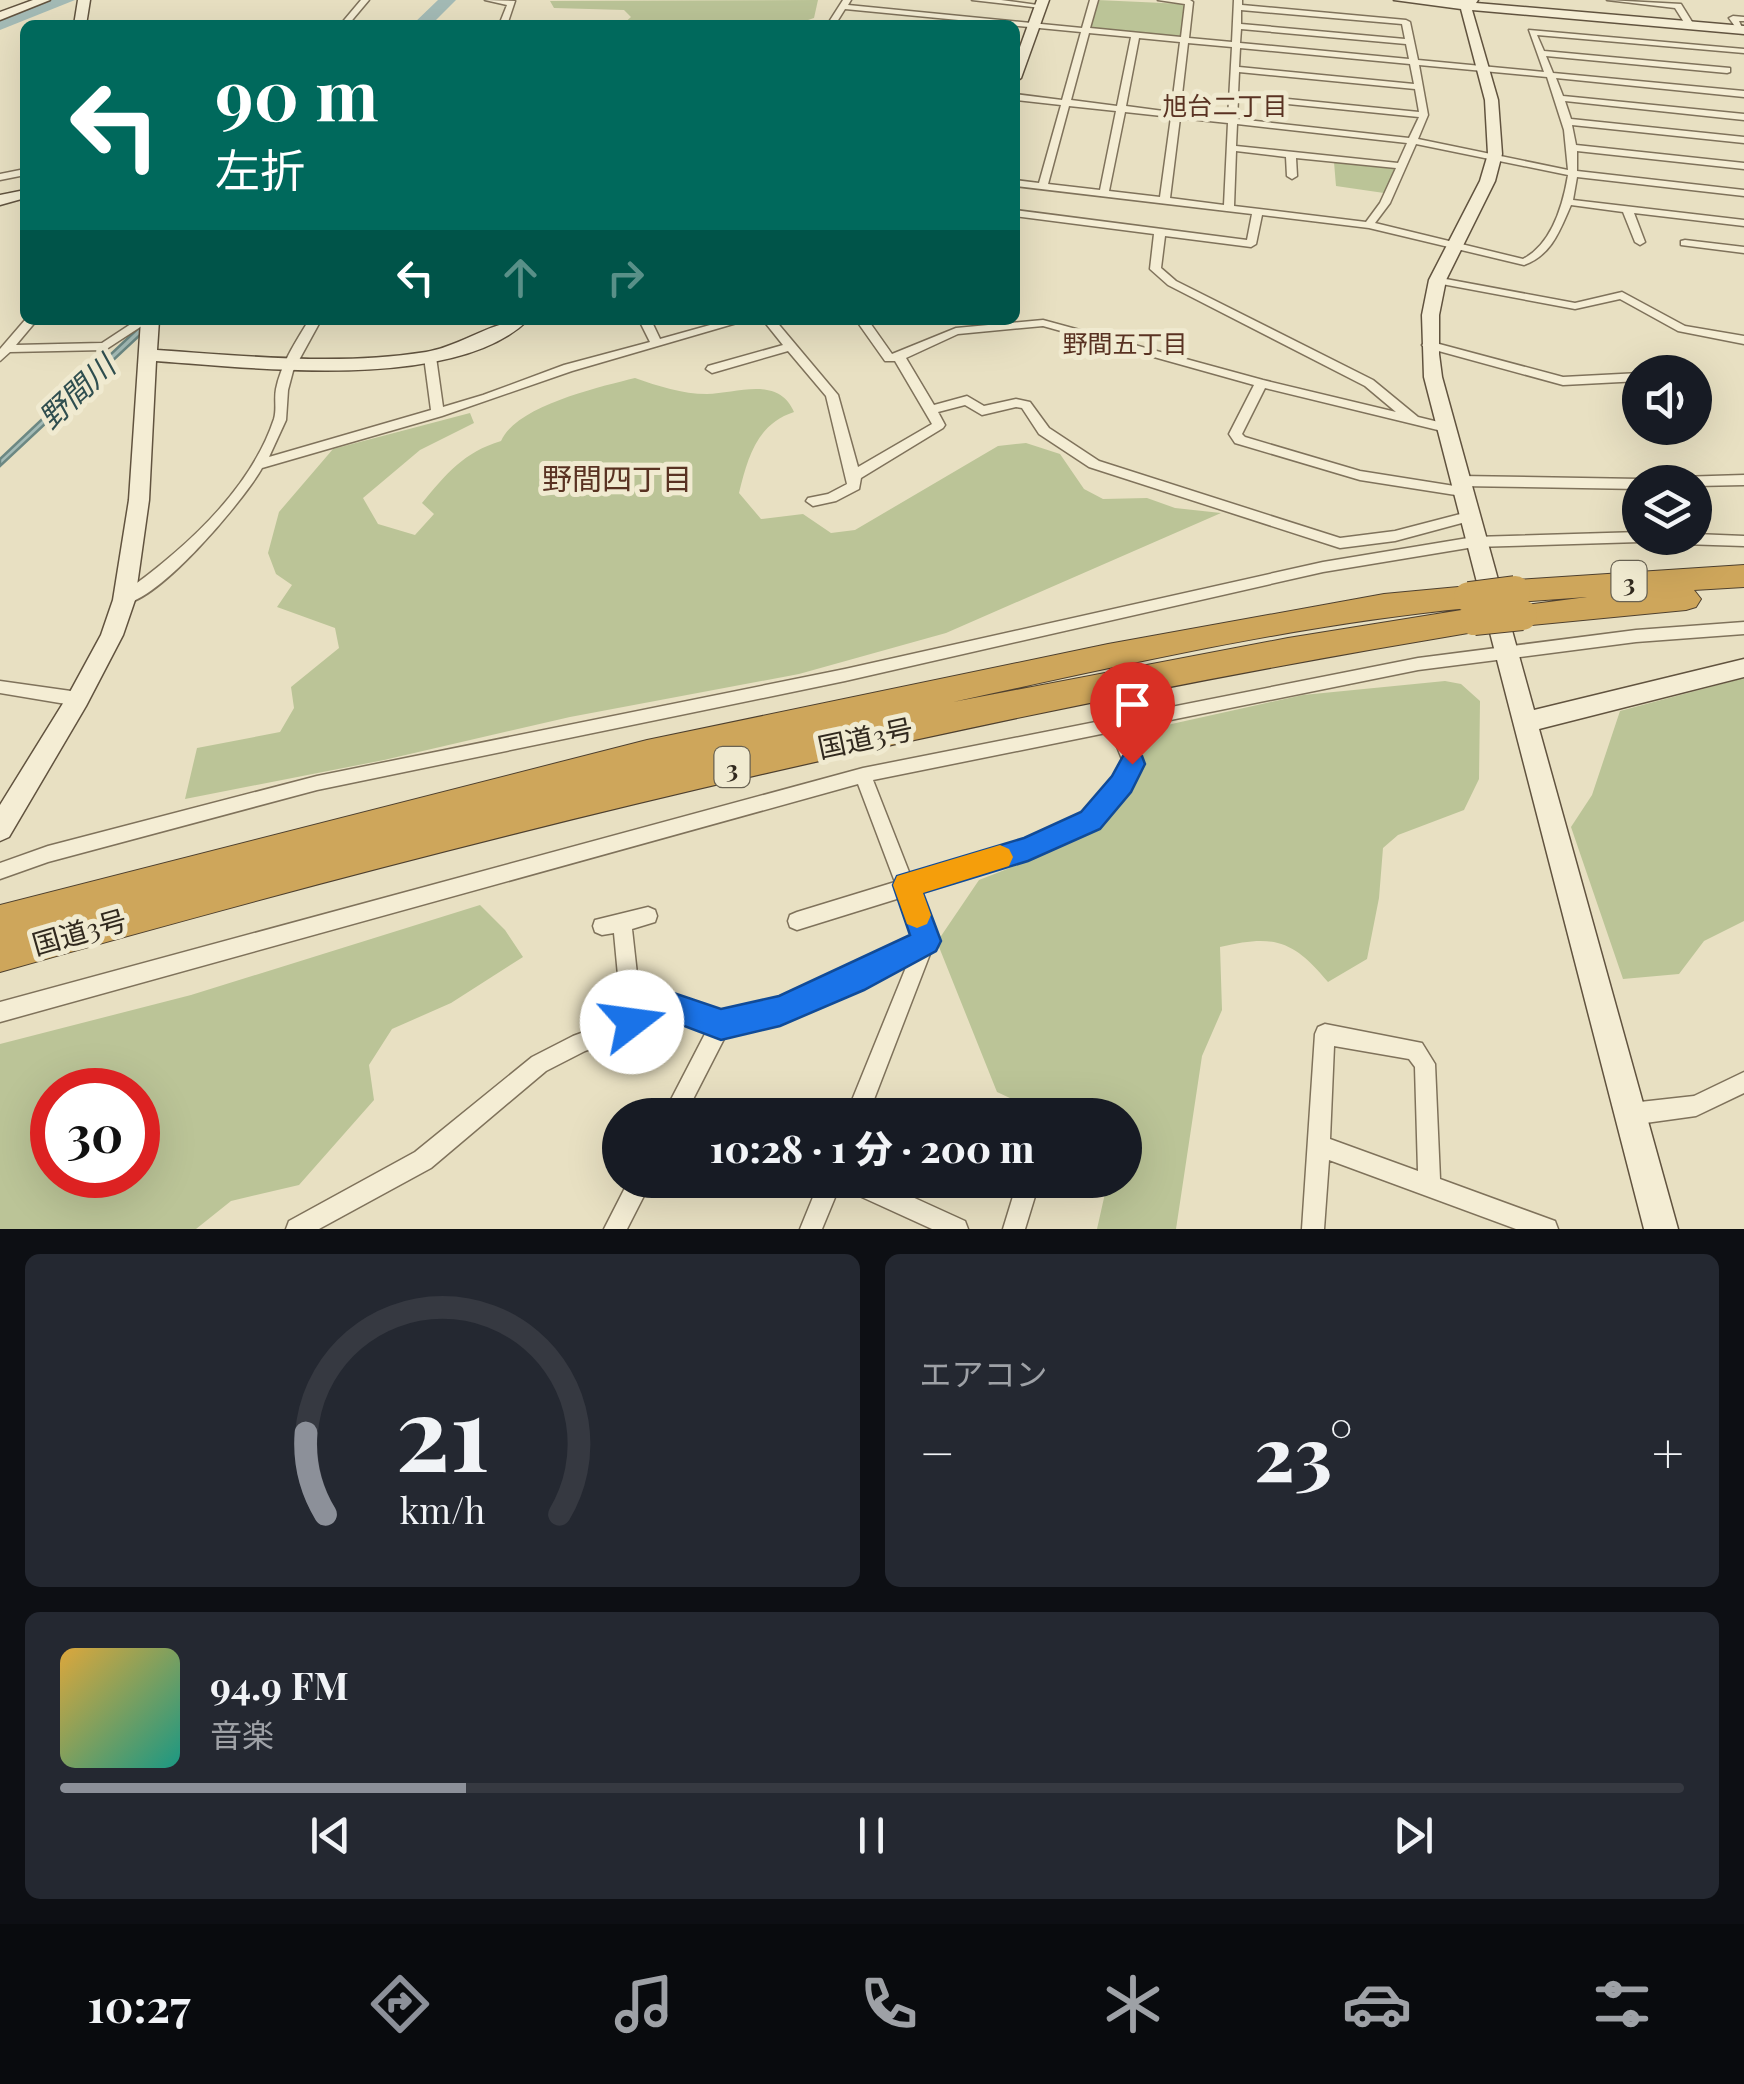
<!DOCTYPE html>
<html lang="ja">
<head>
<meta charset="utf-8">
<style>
  body { margin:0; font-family:"Playfair Display","Noto Sans JP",serif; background:#242831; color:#f1f3f6; height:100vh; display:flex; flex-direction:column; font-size:38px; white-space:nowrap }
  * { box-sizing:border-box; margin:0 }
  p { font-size:32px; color:#9ea1a6 }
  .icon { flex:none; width:55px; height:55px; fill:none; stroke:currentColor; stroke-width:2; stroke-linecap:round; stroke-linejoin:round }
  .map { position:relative; height:1229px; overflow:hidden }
  .details { display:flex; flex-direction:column; gap:25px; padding:25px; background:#0d0f14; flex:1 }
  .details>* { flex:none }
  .banner { position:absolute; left:20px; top:20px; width:1000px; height:305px; border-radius:15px; box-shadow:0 10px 40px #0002; background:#00695c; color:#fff; overflow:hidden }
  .fabs { position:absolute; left:1622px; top:355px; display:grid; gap:20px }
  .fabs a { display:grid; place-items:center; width:90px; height:90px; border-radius:50%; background:#171b24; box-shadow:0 10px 40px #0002; font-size:50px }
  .speed { position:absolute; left:30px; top:1068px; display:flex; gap:20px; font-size:50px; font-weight:700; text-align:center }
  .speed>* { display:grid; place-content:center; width:130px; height:130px; border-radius:50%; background:#171b24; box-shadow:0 10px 40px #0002; line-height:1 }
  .speed .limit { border:15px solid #d22; background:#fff; color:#111 }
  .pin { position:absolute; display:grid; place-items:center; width:85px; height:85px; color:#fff; margin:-102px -42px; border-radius:50% 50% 50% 0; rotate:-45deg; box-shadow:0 0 10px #0007 }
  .pin .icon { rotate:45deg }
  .me { position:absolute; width:110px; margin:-55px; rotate:75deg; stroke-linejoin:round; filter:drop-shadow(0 0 8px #0008) }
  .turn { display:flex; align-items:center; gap:35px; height:210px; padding:0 30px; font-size:45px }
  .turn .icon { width:130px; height:130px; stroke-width:2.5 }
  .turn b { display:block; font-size:70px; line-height:85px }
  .lanes { display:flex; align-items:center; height:95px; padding:0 30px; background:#0003; justify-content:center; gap:50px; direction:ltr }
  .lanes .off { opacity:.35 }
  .big { font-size:75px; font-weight:800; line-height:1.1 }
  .details .tile { flex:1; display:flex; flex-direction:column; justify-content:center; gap:15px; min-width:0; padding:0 35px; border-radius:15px; background:#242831 }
  .details .dial { align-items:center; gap:0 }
  .dial svg { height:260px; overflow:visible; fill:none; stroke:#363941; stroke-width:7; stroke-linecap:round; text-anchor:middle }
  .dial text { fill:#f1f3f6; stroke:none }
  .song { display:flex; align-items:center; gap:30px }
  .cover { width:120px; height:120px; border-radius:15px; background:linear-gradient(135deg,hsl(40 70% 55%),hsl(170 70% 35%)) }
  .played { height:10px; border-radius:5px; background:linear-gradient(90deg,#8c9099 25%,#363941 25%) }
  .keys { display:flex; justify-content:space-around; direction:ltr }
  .heat { display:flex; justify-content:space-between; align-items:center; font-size:55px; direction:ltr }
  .details .tiles { flex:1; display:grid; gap:25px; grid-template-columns:1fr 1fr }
  .tile:last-child { grid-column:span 2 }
  .trip { position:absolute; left:602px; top:1098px; width:540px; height:100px; border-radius:50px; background:#171b24; box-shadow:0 10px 40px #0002; font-weight:800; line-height:100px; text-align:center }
  .dock { display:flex; height:160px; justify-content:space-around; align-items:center; background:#090b0e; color:#9ea1a6 }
  .dock .icon { width:70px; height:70px }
  .dock .selected { color:#8c9099 }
  .dock b { font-size:45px; color:#f1f3f6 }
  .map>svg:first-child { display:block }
  .green { fill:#bbc497; fill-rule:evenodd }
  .water { fill:#a4bbb6; stroke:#6c8883; stroke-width:2.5 }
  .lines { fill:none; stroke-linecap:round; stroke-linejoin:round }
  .river { fill:#a4bbb6; fill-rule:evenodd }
  .street-casing { stroke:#7f725b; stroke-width:3 }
  .secondary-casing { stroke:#61533f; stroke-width:3 }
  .highway-casing { stroke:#4e402f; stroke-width:2 }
  .street { fill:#f4edd4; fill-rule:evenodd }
  .secondary { fill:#f4edd4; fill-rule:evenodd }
  .highway { fill:#cea65b; fill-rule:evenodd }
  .highway-bridge-casing { stroke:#4e402f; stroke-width:32; stroke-linecap:butt }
  .highway-bridge { stroke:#cea65b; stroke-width:30 }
  .route { fill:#1a73e8; stroke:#114b97; stroke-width:2.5 }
  .slow { fill:#f59e0b }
  .labels { text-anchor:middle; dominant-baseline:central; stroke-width:10; stroke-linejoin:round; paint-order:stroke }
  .far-neighbourhood-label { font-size:25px; fill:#593222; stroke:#f0ead0 }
  .shield { fill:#f0ead0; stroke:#6a6353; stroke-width:2.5 }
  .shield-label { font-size:25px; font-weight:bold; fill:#31291e }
  .street-label { font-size:28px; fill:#31291e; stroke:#f0ead0 }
  .water-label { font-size:30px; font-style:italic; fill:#2f4e4f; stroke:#f0ead0 }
  .neighbourhood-label { font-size:30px; fill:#593222; stroke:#f0ead0 }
</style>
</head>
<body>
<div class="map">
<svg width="1744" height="1229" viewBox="0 0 1744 1229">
  <rect width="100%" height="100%" fill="#e8e0c2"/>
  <path class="green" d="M818,0L814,18L793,25H622L631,17L624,10L554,8L550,1Z
    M1097,0L1185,4L1181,36L1090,29Z
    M1334,162L1397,167L1384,193L1336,186Z
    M635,378C658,386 682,394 707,394C736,394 778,375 794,412C757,424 748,457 739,493L761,519L803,514L831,533L855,530L998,446L1026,443L1060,454L1084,489L1103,499L1147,498L1175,508L1221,513L946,633L799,674L570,717L384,760L185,799L197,748L280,732L294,708L291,687L339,648L335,628L277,607L292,585L276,574L268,553L279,512L333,449L470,413L474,423L420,450L363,498L378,524L415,535L434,514L422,503C446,474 464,452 501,441C516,406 599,387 635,378Z
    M1744,678V921L1704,941L1679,974L1623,979L1571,827L1592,795L1620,711Z
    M1445,681L1461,684L1480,701L1479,779L1464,810L1398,835L1383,848L1379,898L1367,959L1328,982C1293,940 1274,934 1220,947L1222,1010L1202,1056L1176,1229H1097L1108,1180H1125V1115H1046L997,1092L937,942L979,880L1045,854L1103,821L1140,770L1136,743L1149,729L1303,695Z
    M480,905L505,930L523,957L451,1003L392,1029L369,1065L374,1100L299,1185L231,1201L196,1229H0V1044L191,995ZM138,1090V1175H52V1090Z"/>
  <path class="water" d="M147,320H156L0,466V459Z"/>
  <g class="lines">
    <path class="river" d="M52,0H75L0,30V19Z
      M438,0H456L431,25H412Z"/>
    <defs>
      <path id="street" d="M361,0H369L348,25H340Z
        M485,0L515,1L507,25H499L507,5Z
        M843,0H851L848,5L1082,28L1090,0H1098L1090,28L1181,37L1185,4L1158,0H1190L1193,2L1189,38L1232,42L1234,0H1242V5L1406,20L1410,22L1418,60L1544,72L1529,30L1744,49V53L1537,35L1544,51L1730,68V72L1727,73L1546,56L1553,73L1744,91V97L1556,78L1563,96L1744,114V120L1565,101L1571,119L1744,137V143L1572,125L1576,145L1744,163V169L1577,151V171L1744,190V196L1577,177L1573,200L1744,220V226L1634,213L1645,242L1640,245L1635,242L1623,212L1571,205C1560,230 1552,255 1524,265L1369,228L1262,215L1256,244L1251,247L1165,236L1161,268L1176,281L1373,380L1418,417L1451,425L1452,428L1446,432L1265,388L1242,434L1245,437L1360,471L1467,488L1469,491L1462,496L1360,480L1235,443L1229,434L1254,385L1043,326L958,334L906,358L934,405L967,396L984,406L1016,399L1030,402L1049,428L1099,461L1340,538L1395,531L1468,512L1473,514L1475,517L1473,520L1395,541L1340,548L1089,467L1039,434L1022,408L1016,407L982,415L965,405L938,412L945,425L943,428L861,478L859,489L836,501L813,506L806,501L808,498L828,494L847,484L826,396L788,351L712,373L706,369L708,366L783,345L763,320H775L838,395L858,467L932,424L895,361H885L856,320H868L892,354L956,328L1043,320L1263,380L1396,412L1365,386L1168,285L1150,269L1154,234L1015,216V210L1247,240L1252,214L1015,186V180L1039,183L1061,105L1015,100V94L1062,100L1081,32L845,9L835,25H827ZM1241,10L1402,24L1405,39L1241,24ZM1241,29L1406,44L1409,59L1240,43ZM1089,33L1131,37L1117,106L1071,100ZM1139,38L1180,42L1171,112L1126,106ZM1188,43L1232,47L1228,118L1180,112ZM1240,48L1410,64L1414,84L1239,67ZM1419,65L1547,77L1564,130L1568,170L1418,139L1428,115ZM1239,72L1415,89L1419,112L1238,94ZM1238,99L1419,117L1409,138L1237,119ZM1069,106L1116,111L1100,190L1048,184ZM1125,112L1171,117L1160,197L1109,191ZM1180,118L1228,123L1224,205L1170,198ZM1237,124L1407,143L1398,163L1236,146ZM1416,144L1568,175C1563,205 1552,244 1523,259L1375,223L1390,203ZM1236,151L1286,157L1287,176L1292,179L1297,176L1296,158L1396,168L1380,203L1366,222L1234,206Z
        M972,0H1001L1045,6L1041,8Z
        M1607,0L1681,4L1694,25L1687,27L1675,8Z
        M1733,16L1744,17V21H1739L1744,32H1739L1729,18Z
        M25,169V175L0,180V174Z
        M1685,240L1744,247V253L1681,245V241Z
        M1435,277L1575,303L1622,292L1685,326L1744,336V344L1678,331L1620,299L1575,309L1431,282L1430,280Z
        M25,320H37L16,345L102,343L137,320H151L105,350L10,352L0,361V349Z
        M309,320H321L293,371L288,390L286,420L269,457L431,410L424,357L426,354H434L436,357L443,407L483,395L564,365L650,342L639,320H651L660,339L728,320H747L572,371L442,416L262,468C245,499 154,608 119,604L117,600L119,596C179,554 250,492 274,419C277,409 274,399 276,389C281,364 296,341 309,320Z
        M1428,341L1563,377L1640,373V381L1563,385L1424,347L1422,345Z
        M1744,475V485L1695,486V482H1672L1679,477Z
        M1460,476L1640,479L1646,482H1640V489L1460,486L1453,481Z
        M1640,532V538H1695V534L1744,536V546L1652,543L1646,539L1640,542L1474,547L1323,572L845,681L317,790L48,862L0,879V863L48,846L317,776L845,669L1323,562L1474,537Z
        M1744,622V634L1636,642L1418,670L1126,729L1140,764L1128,789L1097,827L1029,857L917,892L935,941L868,1115H846L909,960C861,986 781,1032 727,1033L685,1115H663L707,1030L674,1018L585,1051L546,1071L431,1168L319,1229H286L289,1221L415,1152L532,1057L573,1036L622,1018L614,933L602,935L595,932L593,926L595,920L648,907L655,910L657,916L655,922L632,929L641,1010C651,1007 667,998 677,999C699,1003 714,1015 737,1013C793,1006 865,963 915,937L900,898L797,930L790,927L788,921L790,915L797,912L895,882L858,784L0,1022V1002L863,768L1418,658L1636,630ZM1111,732L1124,764L1116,779L1085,815L1026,842L911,877L873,780Z
        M0,681L78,692L84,694L86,699L84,704L78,706L0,693Z
        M1325,1024L1422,1043L1435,1064L1440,1179L1555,1221L1558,1229H1516L1329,1160L1324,1229H1302L1315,1034L1318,1027ZM1334,1046L1409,1059L1415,1067L1418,1171L1330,1139Z
        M1744,1072V1093L1696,1116L1631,1125L1624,1121L1620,1114L1624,1107L1631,1103L1694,1096Z
        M629,1180H652L627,1229H604Z
        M820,1180H875L965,1221L968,1229H932L842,1188L841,1183L822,1229H800Z
        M1018,1180H1040L1025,1229H1003Z"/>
      <path id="secondary" d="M33,0H50L0,20V12Z
        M78,0H90L86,25H74Z
        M1037,0H1049L1021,78L1015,82V61Z
        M1394,0H1478L1476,3L1744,26V34L1472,10L1498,100L1502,154L1495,181L1446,280L1439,315V354L1442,377L1534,710L1744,659V677L1539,729L1678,1229H1644L1424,377L1422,315L1429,280L1480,181L1488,154L1485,100L1461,9Z
        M25,190V198L0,205V195Z
        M141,320H159L157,350C246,356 338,366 426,352C462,346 492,320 528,320C454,392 253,368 156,361L149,500L135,600L123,635L86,706L9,837L0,841V805L70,692L101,635L113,600L129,500Z"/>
      <path id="highway" d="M1744,565V587L1694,590L1701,599L1696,607L1686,610L1522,626L1511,623L1507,615L1511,607L1587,597L1515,602L1505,599L1500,591L1505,583L1515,580Z
        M1469,586L1479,589L1484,597L1479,605L1469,608C1295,625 1123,665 953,702L1288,638L1474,608L1485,612L1489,620L1485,628L1474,632C975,715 486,833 0,972V905L647,740L1108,644L1384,594Z"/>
    </defs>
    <use href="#street" class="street-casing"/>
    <use href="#secondary" class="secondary-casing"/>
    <use href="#highway" class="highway-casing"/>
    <use href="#street" class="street"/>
    <use href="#secondary" class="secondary"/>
    <use href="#highway" class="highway"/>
    <defs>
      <path id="highway-bridge" d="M1469,597L1515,591
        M1474,620L1522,615"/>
    </defs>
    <use href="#highway-bridge" class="highway-bridge-casing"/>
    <use href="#highway-bridge" class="highway-bridge"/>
  </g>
  <path class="route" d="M1132,753L1142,756L1145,764L1131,792L1100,829L1028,861L923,893L941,941L936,951L864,990L780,1026L721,1040L674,1022L632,1037L622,1033L617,1022L622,1012L674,993L721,1009L779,996L910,935L893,885L897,876L1024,838L1081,812L1112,776L1123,756Z"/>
  <path class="slow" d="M1000,845L1009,849L1013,857L1009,866L923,893L931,915L927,924L917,928L907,924L893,885L897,876Z"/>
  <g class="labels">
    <g class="far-neighbourhood-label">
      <text x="1225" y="104">旭台二丁目</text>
      <text x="1125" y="342">野間五丁目</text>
    </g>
    <g class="shield">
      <rect x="1611.5" y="561" width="35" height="40" rx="8"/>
      <rect x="714.5" y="747" width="35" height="40" rx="8"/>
    </g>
    <g class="shield-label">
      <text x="1629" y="581">3</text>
      <text x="732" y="767">3</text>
    </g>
    <g class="street-label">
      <text transform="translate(865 737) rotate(-12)">国道3号</text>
      <text transform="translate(79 931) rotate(-16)">国道3号</text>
    </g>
    <g class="water-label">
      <text transform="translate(76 391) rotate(-43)">野間川</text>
    </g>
    <g class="neighbourhood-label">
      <text x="617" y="478">野間四丁目</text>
    </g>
  </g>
</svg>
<div class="fabs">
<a><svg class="icon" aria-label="sound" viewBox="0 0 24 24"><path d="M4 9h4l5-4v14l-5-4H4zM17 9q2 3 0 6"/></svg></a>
<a><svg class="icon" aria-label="layers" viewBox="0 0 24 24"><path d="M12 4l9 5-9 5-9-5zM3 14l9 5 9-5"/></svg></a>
</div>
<div class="speed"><div class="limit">30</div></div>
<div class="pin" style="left:1132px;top:764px;background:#d93025"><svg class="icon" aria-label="arrive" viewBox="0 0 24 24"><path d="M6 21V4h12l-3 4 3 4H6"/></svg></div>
<svg class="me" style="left:632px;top:1022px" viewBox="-20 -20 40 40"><circle r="19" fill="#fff"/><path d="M0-13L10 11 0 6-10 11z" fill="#1a73e8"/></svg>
<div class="trip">10:28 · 1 分 · 200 m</div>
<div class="banner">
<div class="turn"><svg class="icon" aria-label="left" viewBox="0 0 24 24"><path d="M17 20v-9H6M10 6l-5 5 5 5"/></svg><div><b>90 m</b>左折</div></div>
<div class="lanes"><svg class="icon" aria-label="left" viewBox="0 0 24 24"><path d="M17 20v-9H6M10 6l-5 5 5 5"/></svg><svg class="icon off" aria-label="ahead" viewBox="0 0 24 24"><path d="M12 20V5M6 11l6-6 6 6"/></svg><svg class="icon off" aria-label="right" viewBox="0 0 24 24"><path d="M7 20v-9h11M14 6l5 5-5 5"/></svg></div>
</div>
</div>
<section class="details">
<div class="tiles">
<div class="tile dial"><svg viewBox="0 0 100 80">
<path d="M14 69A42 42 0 1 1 86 69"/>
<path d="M14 69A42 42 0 0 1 8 44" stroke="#8c9099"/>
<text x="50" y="56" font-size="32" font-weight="700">21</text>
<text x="50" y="72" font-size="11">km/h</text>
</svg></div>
<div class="tile"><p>エアコン</p>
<div class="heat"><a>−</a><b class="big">23°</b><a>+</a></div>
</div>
<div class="tile">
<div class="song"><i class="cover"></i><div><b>94.9 FM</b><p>音楽</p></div></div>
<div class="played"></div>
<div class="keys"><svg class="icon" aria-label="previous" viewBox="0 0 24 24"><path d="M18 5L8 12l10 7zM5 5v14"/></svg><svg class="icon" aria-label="pause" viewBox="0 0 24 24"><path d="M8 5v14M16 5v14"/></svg><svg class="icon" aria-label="next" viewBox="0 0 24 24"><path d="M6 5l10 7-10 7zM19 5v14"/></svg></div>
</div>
</div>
</section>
<nav class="dock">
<b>10:27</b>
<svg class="icon selected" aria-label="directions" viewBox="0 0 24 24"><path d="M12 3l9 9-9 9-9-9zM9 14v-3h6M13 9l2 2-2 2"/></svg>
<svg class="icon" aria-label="music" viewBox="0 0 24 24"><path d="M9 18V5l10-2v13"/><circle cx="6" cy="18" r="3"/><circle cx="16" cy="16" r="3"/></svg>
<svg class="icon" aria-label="phone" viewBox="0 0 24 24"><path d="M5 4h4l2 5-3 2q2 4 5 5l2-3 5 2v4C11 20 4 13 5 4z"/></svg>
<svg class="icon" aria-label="climate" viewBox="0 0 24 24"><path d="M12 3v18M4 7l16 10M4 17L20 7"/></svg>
<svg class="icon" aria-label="car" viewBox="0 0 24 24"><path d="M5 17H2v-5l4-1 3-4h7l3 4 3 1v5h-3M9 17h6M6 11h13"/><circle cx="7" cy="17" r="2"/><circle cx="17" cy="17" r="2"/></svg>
<svg class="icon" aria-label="filters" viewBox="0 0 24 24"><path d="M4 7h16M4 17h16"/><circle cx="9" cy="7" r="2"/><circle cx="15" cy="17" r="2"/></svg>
</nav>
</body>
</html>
